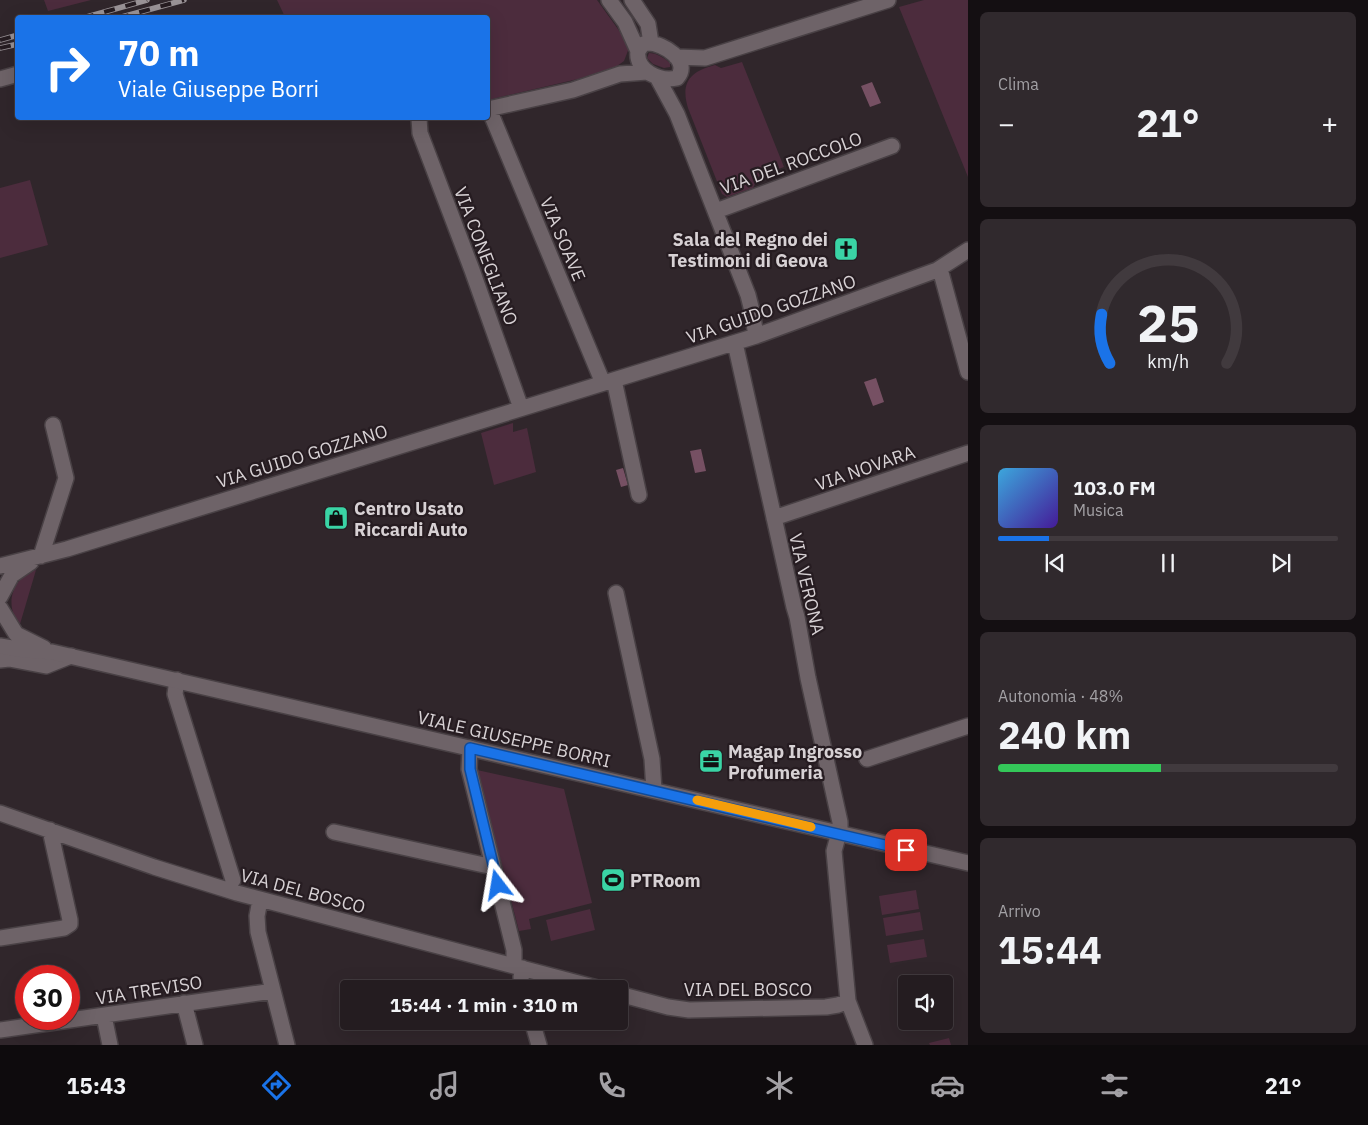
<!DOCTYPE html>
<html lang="it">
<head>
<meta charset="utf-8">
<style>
  body { margin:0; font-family:"IBM Plex Sans",sans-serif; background:#30292d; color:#f1f3f6; height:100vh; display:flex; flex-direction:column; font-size:19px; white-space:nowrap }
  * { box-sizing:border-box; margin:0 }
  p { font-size:16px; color:#a3a1a5 }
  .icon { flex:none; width:28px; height:28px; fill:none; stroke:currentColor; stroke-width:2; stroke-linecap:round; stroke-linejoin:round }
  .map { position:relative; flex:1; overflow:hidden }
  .details { display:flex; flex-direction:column; gap:12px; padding:12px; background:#140f12; width:400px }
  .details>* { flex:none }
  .guide { position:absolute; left:15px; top:15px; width:475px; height:105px; border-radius:5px; box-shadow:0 5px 20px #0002,0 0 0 1px #413a3e; background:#1a73e8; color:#fff; overflow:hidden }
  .fabs { position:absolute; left:898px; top:975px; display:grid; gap:10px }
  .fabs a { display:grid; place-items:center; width:55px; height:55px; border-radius:5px; background:#241c20; box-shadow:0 5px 20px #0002,0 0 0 1px #413a3e; font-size:25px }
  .speed { position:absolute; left:15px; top:965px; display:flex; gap:10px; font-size:25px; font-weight:700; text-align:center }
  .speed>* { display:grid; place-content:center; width:65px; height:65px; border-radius:50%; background:#241c20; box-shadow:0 5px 20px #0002,0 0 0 1px #413a3e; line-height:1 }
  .speed .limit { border:8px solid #d22; background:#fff; color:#111 }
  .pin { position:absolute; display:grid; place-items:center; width:42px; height:42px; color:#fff; margin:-21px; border-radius:10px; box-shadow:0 2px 8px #0006 }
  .me { position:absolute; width:55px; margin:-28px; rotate:346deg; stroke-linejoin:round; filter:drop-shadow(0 0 4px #0008) }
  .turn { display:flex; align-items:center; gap:18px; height:105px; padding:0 20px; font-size:22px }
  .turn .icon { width:65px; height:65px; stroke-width:2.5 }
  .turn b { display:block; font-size:35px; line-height:42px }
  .big { font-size:38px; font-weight:700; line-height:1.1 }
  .details .widget { flex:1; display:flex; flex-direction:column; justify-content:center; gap:8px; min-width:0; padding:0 18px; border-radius:8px; background:#30292d }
  .details .dial { align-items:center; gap:0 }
  .dial svg { height:130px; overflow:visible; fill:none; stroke:#413a3e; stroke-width:7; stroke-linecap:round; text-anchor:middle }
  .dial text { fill:#f1f3f6; stroke:none }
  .song { display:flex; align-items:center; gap:15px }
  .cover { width:60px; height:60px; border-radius:8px; background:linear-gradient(135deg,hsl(200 70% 55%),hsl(260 70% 35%)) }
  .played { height:5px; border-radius:2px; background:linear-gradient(90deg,#1a73e8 15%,#413a3e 15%) }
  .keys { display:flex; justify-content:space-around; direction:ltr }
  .heat { display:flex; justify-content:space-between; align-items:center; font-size:28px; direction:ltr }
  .charge { height:8px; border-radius:4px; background:linear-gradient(90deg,#34c759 48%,#413a3e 0) }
  .trip { position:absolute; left:340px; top:980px; width:288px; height:50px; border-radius:5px; background:#241c20; box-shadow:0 5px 20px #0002,0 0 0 1px #413a3e; font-weight:700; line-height:50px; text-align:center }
  .dock { display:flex; height:80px; justify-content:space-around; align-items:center; background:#0e0b0d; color:#a3a1a5 }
  .dock .icon { width:35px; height:35px }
  .dock .active { color:#1a73e8 }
  .dock b { font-size:22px; color:#f1f3f6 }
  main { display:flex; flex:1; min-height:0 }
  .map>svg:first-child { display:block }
  .green { fill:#4c2c3d }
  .water { fill:#765063 }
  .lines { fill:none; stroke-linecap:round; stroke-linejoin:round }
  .street-casing { stroke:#494145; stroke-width:18 }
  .secondary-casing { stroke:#494145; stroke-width:18 }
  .street { stroke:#6e6368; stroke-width:15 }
  .secondary { stroke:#6e6368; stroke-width:15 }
  .rail-casing { stroke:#999296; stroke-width:5.5 }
  .rail { stroke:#261c21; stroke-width:4; stroke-dasharray:11; stroke-linecap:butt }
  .route-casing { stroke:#114b97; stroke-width:12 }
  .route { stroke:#1a73e8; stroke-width:9 }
  .slow { stroke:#f59e0b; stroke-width:9 }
  .labels { text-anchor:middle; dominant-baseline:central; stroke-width:4.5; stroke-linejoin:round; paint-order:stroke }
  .street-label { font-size:18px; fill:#d7d1d4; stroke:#261c21 }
  .poi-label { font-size:18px; font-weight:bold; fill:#d7d1d4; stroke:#261c21; text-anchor:start }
</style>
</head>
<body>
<main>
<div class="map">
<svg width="968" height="1045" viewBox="0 0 968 1045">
  <rect width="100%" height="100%" fill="#30262b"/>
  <path class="green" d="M44,0H91L48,11Z
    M277,0H597L623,36L629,48L624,61L617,66L578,79L488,100V18L285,17Z
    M924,0H968V177L899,7Z
    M649,53C656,53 665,58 670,63V67L664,68L653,64L647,58Z
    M742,62L784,167L759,176L753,188L727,197L722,194L688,108C680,82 691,71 715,65L721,68Z
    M30,180L48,245L0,258V188Z
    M513,423V432L527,428L536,472L494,485L481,433Z
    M36,570L20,624C3,606 13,576 36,570Z
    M477,770L564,789L592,903L529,919L531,929L519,931Z
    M916,890L919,909L882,915L879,896Z
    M590,909L595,930L551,941L546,920Z
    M920,912L923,930L886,936L883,918Z
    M924,939L927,957L890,963L887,945Z
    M949,1038L951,1045H930L929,1043Z"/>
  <path class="water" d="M872,82L881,103L870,107L861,86Z
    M876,378L884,402L873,406L864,382Z
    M701,449L706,471L695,473L690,451Z
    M623,468L628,485L621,487L616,470Z"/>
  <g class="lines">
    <defs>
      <path id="street" d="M609,0L625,22L638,51
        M632,0L648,24L651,43
        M648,43C663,43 692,61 677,78C660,82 635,71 638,51L643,44Z
        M676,57L705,58L888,0
        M657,77L677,114L748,295L752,311L756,336
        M0,79L18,74
        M488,109L573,90L620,74L647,72
        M489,109L603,383
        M419,118L420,133L472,270L521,408
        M716,211L892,146
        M940,269L968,372
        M614,380L639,495
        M774,518L968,453
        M41,556L66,478L53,425
        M0,566L67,549L756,336L937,270L968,250
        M616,593L652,759L654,790
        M0,597L12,575L31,562
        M0,660L9,659L46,666L71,656
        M177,680L175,694L233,880
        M470,748L469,769L514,950V966
        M867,759L968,726
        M0,813L154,867L237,893L601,989
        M334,832L493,867
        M260,900L257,916L258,932L287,1045
        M0,938L64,928L70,924V920L50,830
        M522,989L521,977L523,968
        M619,994L668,1007L689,1010L826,1007L838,1005L848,1001L834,851L840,829V822L808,678L797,617L794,607L735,343
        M848,1001L865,1045
        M184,1003L195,1045
        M104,1016L110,1045
        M532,1021L539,1045
        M0,1030L273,991"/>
      <path id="secondary" d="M0,608L16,634L44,648
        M0,646L24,650L52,652L968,863"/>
    </defs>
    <use href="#street" class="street-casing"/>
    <use href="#secondary" class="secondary-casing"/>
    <use href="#street" class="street"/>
    <use href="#secondary" class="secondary"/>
    <defs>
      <path id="rail" d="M83,18L147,0
        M118,18L184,0
        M0,40L18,35
        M0,48L18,44"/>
    </defs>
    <use href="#rail" class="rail-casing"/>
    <use href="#rail" class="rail"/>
  </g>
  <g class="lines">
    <defs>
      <path id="route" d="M498,885L470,769V748L906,850"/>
    </defs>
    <use href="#route" class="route-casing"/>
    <use href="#route" class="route"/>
    <path class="slow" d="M697,800L811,827"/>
  </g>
  <defs>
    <symbol id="church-square" viewBox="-11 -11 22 22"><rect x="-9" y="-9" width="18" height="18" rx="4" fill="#3ad4a5" stroke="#261c21"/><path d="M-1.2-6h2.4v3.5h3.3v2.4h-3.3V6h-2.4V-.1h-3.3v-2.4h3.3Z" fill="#111"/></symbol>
    <symbol id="shop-square" viewBox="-11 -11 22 22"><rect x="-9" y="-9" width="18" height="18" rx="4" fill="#3ad4a5" stroke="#261c21"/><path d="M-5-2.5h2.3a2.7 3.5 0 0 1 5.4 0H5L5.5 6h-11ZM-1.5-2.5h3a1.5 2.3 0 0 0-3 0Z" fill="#111"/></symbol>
    <symbol id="office-square" viewBox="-11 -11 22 22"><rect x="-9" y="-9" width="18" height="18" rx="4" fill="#3ad4a5" stroke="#261c21"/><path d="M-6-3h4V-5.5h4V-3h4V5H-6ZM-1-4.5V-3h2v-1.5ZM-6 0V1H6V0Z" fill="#111"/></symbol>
    <symbol id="stadium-square" viewBox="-11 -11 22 22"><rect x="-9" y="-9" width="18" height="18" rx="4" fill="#3ad4a5" stroke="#261c21"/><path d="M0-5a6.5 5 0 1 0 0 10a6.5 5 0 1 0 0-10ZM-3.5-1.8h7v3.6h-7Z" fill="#111"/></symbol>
  </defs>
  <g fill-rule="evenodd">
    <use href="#church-square" x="832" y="235" width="28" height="28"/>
    <use href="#shop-square" x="322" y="504" width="28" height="28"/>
    <use href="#office-square" x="697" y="747" width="28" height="28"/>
    <use href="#stadium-square" x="599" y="866" width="28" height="28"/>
  </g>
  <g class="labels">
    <g class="street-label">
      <text transform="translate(791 163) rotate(-20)">VIA DEL ROCCOLO</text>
      <text transform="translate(563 239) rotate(67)">VIA SOAVE</text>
      <text transform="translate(486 256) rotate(69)">VIA CONEGLIANO</text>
      <text transform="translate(771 309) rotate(-19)">VIA GUIDO GOZZANO</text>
      <text transform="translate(302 456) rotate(-17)">VIA GUIDO GOZZANO</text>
      <text transform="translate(865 468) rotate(-19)">VIA NOVARA</text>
      <text transform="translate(807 584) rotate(77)">VIA VERONA</text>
      <text transform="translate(514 739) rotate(13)">VIALE GIUSEPPE BORRI</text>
      <text transform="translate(303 891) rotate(15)">VIA DEL BOSCO</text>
      <text x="748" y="989">VIA DEL BOSCO</text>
      <text transform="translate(149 990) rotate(-9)">VIA TREVISO</text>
    </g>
    <g class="poi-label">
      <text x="828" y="239" text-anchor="end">Sala del Regno dei<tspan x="828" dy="21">Testimoni di Geova</tspan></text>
      <text x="354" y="508">Centro Usato<tspan x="354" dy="21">Riccardi Auto</tspan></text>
      <text x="728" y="751">Magap Ingrosso<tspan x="728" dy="21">Profumeria</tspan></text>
      <text x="630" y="880">PTRoom</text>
    </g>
  </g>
</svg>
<div class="fabs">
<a><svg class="icon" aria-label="sound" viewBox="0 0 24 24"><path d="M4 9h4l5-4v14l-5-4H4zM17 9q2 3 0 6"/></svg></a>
</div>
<div class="speed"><div class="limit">30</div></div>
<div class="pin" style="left:906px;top:850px;background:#d93025"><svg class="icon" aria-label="arrive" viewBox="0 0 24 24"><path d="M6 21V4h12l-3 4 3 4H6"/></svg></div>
<svg class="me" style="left:498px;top:885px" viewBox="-20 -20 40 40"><path d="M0-17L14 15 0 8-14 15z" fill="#1a73e8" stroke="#fff" stroke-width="4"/></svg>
<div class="trip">15:44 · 1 min · 310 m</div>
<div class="guide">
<div class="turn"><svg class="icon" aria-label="right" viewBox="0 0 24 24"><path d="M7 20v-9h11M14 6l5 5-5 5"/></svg><div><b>70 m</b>Viale Giuseppe Borri</div></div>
</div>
</div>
<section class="details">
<div class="widget"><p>Clima</p>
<div class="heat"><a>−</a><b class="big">21°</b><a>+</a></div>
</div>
<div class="widget dial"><svg viewBox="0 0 100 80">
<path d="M14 69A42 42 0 1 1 86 69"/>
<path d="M14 69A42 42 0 0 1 9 39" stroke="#1a73e8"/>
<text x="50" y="56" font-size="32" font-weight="700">25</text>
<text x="50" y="72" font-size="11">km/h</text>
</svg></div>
<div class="widget">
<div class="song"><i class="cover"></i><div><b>103.0 FM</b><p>Musica</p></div></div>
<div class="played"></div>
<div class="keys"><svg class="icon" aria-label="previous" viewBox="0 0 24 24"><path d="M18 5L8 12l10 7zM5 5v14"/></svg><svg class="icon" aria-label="pause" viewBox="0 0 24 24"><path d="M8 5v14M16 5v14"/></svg><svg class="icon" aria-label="next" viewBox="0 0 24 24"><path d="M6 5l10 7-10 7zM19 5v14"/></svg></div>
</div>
<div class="widget"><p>Autonomia · 48%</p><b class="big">240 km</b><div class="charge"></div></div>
<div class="widget"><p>Arrivo</p><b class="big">15:44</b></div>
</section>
</main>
<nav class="dock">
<b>15:43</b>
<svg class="icon active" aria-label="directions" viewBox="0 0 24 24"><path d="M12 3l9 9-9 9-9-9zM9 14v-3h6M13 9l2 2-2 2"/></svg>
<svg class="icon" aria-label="music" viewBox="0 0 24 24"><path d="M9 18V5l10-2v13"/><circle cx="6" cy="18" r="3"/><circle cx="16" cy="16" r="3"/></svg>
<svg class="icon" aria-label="phone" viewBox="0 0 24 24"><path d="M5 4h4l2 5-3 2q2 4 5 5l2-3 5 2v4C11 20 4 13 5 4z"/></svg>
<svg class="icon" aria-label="climate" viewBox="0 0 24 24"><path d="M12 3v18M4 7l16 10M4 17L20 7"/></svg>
<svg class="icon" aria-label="car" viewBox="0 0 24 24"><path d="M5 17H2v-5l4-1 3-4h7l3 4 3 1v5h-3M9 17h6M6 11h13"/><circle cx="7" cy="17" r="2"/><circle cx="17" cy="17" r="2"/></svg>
<svg class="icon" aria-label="filters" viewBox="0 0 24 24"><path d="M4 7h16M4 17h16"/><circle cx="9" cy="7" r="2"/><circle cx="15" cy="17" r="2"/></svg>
<b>21°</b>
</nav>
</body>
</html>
